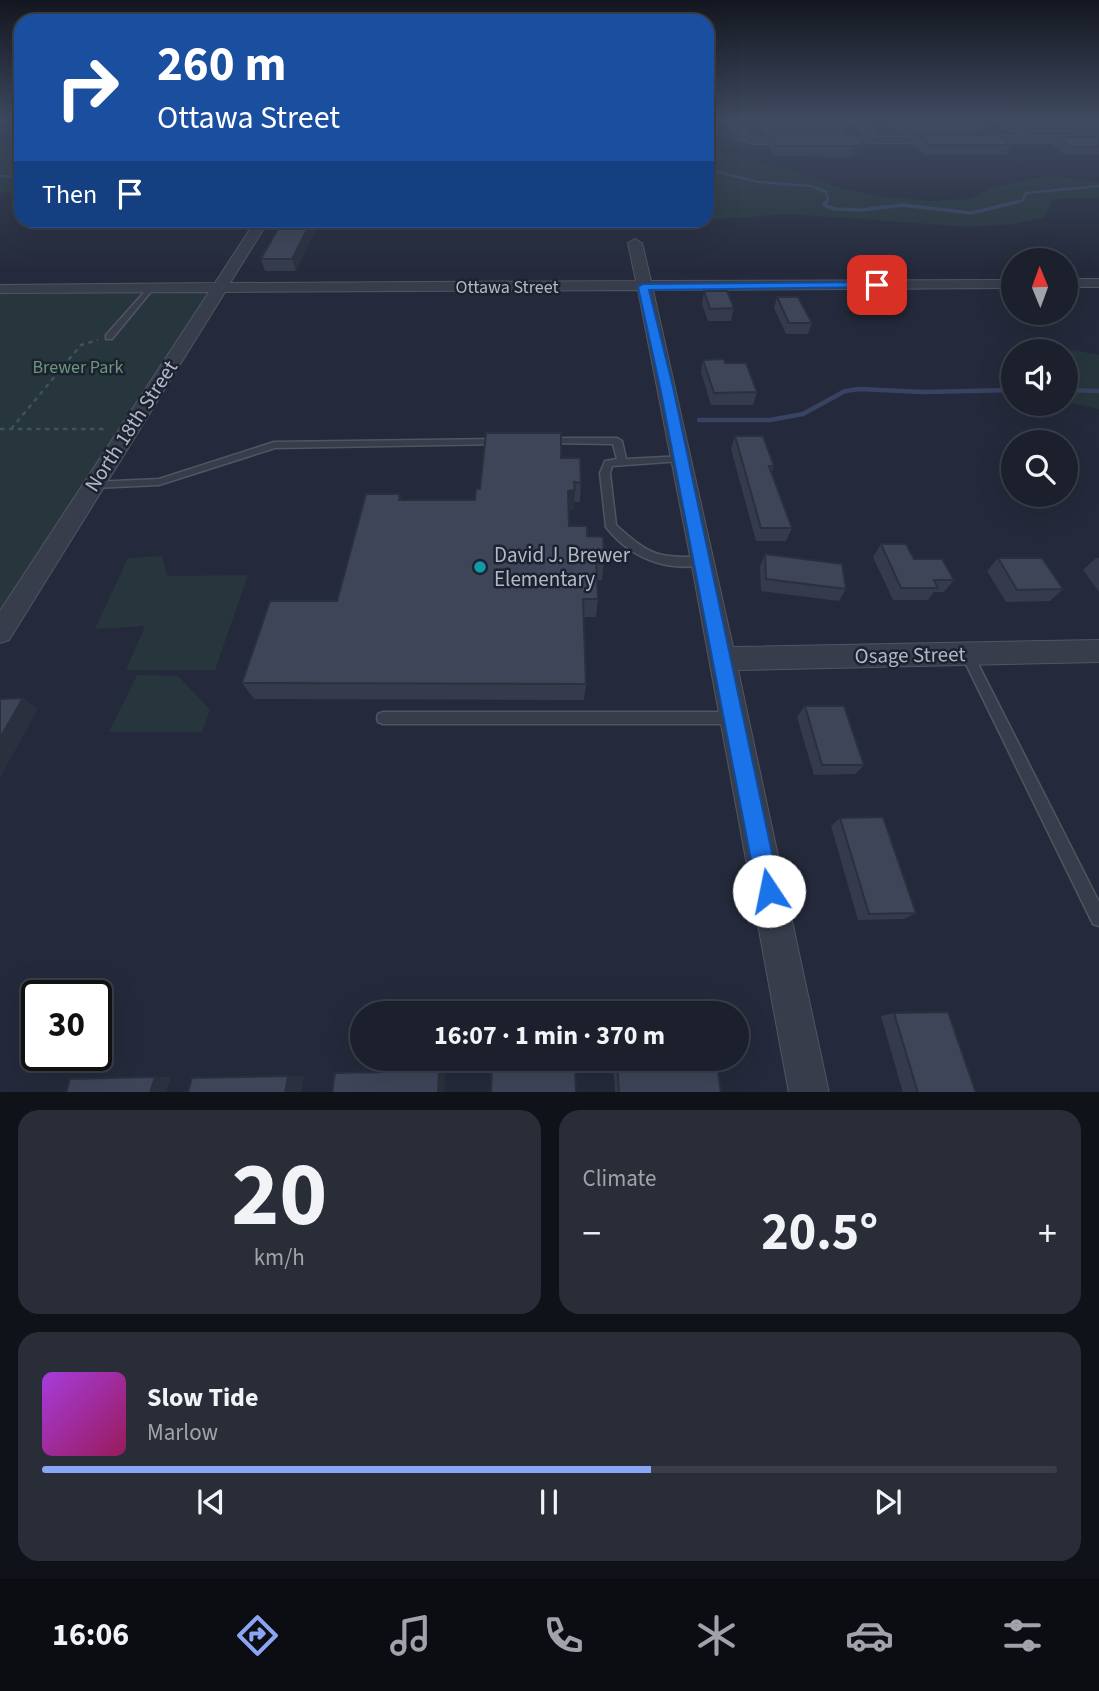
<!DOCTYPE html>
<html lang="en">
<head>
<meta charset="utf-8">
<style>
  body { margin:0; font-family:"Source Sans 3",sans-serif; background:#282d38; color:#f1f3f6; height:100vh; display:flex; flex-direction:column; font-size:26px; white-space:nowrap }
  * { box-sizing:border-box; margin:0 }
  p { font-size:23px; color:#a0a3a9 }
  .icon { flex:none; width:38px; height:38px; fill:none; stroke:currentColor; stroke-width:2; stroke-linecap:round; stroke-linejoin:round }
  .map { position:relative; height:1092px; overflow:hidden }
  .side { display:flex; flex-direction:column; gap:18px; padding:18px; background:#0f1218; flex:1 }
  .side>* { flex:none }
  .guide { position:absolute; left:14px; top:14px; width:700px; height:214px; border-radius:21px; box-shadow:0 7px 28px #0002,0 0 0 2px #393e48; background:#1a4fa0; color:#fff; overflow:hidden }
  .needle { width:46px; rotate:359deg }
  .tools { position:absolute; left:1001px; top:248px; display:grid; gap:14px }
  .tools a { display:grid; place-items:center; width:77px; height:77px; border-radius:50%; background:#1b202c; box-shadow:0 7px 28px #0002,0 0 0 2px #393e48; font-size:35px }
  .speed { position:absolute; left:21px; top:980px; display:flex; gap:14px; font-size:35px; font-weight:700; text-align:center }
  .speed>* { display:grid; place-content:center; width:91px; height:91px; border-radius:50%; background:#1b202c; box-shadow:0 7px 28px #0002,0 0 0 2px #393e48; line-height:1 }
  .speed .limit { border:4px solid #111; border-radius:10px; background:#fff; color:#111 }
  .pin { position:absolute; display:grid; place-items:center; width:60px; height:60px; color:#fff; margin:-30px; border-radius:14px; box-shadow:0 4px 10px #0006 }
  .me { position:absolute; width:77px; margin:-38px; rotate:349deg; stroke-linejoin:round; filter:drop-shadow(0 0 5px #0008) }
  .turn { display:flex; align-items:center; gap:24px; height:147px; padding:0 28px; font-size:32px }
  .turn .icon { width:91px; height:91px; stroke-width:2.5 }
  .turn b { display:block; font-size:49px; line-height:60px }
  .then { display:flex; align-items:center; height:66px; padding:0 28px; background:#0003; gap:14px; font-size:26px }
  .big { font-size:52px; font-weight:700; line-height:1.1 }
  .side .card { flex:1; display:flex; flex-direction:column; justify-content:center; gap:10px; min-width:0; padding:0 24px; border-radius:21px; background:#282d38 }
  .side .dial { align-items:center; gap:0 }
  .dial b { font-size:91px; line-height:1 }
  .song { display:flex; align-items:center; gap:21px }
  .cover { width:84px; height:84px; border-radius:10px; background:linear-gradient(135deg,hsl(280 70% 55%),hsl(330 70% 35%)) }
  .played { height:7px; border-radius:4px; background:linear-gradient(90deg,#8aa5f4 60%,#393e48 60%) }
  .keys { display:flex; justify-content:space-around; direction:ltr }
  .heat { display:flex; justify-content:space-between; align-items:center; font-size:38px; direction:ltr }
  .side .tiles { flex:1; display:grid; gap:18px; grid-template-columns:1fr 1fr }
  .card:last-child { grid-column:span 2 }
  .trip { position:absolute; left:350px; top:1001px; width:399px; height:70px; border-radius:35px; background:#1b202c; box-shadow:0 7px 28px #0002,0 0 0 2px #393e48; font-weight:700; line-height:70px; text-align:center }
  .tabs { display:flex; height:112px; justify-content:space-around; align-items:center; background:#0b0d12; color:#a0a3a9 }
  .tabs .icon { width:49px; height:49px }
  .tabs .on { color:#8aa5f4 }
  .tabs b { font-size:32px; color:#f1f3f6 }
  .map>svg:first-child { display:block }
  .green { fill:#26363c }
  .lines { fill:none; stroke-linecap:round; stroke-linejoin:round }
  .stream-far2 { stroke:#384362; stroke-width:2.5 }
  .stream-far1 { stroke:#384362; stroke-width:3.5 }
  .stream { stroke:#384362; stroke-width:4.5 }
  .service-casing { stroke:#4f5563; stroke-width:3 }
  .minor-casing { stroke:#4f5563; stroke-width:2 }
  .path { stroke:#405256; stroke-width:2.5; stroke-dasharray:4.5 4.5; stroke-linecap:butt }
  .service { fill:#373d4b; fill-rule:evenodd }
  .minor { fill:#373d4b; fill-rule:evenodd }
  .wall { fill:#353b4d }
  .shaded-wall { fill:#2b303e }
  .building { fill:#3e4559; stroke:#2b303e; stroke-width:2 }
  .route { fill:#1a73e8; stroke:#114b97; stroke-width:2 }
  .culture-dot { fill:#0f9aa8; stroke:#1c2230; stroke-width:2.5 }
  .labels { text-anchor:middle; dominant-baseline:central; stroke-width:5; stroke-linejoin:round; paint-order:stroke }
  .far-street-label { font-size:18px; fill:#b3b8c7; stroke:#1c2230 }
  .far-park-label { font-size:18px; fill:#6b977b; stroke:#1c2230 }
  .street-label { font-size:21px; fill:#b3b8c7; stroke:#1c2230 }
  .poi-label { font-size:21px; fill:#b3b8c7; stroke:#1c2230; text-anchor:start }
</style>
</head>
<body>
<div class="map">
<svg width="1099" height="1093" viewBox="0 0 1099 1093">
  <rect width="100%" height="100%" fill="#242a3b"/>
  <path class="green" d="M21,140V198L8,192L0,194V145Z
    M707,148L797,172L841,188L883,197L928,201L972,199L991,188L1050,175L1099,182V198L1053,199L1045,217L1015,224L968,227L790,214L707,220Z
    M219,288L0,632V289Z
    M1075,350L1099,355V409L1066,402V352H1057Z
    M162,556L167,576L248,575L215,670H126L145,626L95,629L128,558Z
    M137,675L178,676L210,710L202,732H109Z"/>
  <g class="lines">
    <path class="stream-far2" d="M707,169L758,182L811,186L826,192L828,199L825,204
      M0,176L21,177
      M1009,204L1022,201L1026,193L1099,186"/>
    <path class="stream-far1" d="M826,202L824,205L835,209L862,210L902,205L971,213L1017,202"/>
    <path class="stream" d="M1066,390L1099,391
      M699,420H770L803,414L845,391L859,389L924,392L1013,390"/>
    <defs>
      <path id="service" d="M148,288L153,289L112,339H106V335Z
        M548,438H617L622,441L626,459L684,456L686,458L684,460L681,461L612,466L610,473L616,525C652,557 656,557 703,557L707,558L708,561L707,564C668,573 630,558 606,527L600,473L605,461L617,459L613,444L545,443L543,441Z
        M497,439L500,440L502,442L500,444L275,448L159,485L93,488L88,485L93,482L159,479L274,442Z
        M967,649L971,650L1099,902V926L1093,924L963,658L961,654L963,650Z
        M383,712H732L737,714L738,718L737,722L732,724H383L378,722L377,718L378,714Z"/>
      <path id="minor" d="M725,119H735L746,136L755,138L866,137L849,119H860L878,137L1019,136L996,119H1008L1032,136H1099V142L755,144L738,140Z
        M256,220H269L230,283L636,281L628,243L635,239L642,243L651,281L1013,280V288L653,290L733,647L1099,640V662L738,670L829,1093H789L691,561L638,290L225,292L9,640L0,643V611L209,292L0,293V285L215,283Z
        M1066,279H1099V287H1066Z"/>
    </defs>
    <use href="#service" class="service-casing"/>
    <use href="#minor" class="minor-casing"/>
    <path class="path" d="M0,429H106
      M11,429L81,345L98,340"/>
    <use href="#service" class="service"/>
    <use href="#minor" class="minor"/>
  </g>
  <path class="wall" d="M759,119H837L845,128L843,135H765Z
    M885,119H970L980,127L977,134H902Z
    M1012,119H1099V134L1034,133Z
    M772,136L865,145L862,155L851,157L773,156L769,147Z
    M919,136L1011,145L1006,155H925L914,146Z
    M1055,137H1099V155H1067L1051,145Z
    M283,220L296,271H265L261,259Z
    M704,291L734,308L731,321H708L702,304Z
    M777,297L812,323L808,334H786L774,308Z
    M703,360L757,392L753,405H711L701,372Z
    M735,436L774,466L772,472L792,528L786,541H756L731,449Z
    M561,458L581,483L580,502H574V509L569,510V526L587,536L604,561L602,580H597L598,599L596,617H583L586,684L584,700L254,699L242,683L337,601L400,494L401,500H475L480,489Z
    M881,544L914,559L954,580L944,592H934L928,600H893L873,557Z
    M765,554L846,589L839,601L761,591L760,567Z
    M998,558L1063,589L1050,601L1006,602L987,571Z
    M1096,558H1099V592L1083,570Z
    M805,706L864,765L855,774L814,775L797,717Z
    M840,818L916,913L904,919L858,920L831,826Z
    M894,1013L976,1093H903L881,1016Z
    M617,1060L721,1093H615L613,1061Z"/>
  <path class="shaded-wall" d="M865,145L862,155L851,157L854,146Z
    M312,220H321L296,271L292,259Z
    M575,490L574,509L568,510V491Z
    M23,698L38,709L0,778V738Z
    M439,1071H446L444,1093H438Z
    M288,1076H304L301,1093H285Z
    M155,1077H171L166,1093H150Z"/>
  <path class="building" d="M763,119H837L845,128L766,129Z
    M895,119H970L980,127L904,128Z
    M1028,119H1099V126L1038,125Z
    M998,135L1011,145H929L919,136Z
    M772,136H857L865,145L854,146H776Z
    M1055,137H1099V147H1071Z
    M283,220H312L292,259H261Z
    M704,291H727L734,308L710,309Z
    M777,297H798L812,323H789Z
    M724,359L725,363H746L757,392L714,393L703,360Z
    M486,433H561V458H580L581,483L574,482L575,490L568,491L569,526H587V536L603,537L604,561H596L598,599H583L586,684L242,683L270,601H337L366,494H400L399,500H475L476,489H480Z
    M735,436H763L774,466H769L792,528H761Z
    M881,544H906L914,559H942L954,580H934L938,588H901Z
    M765,554L842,564L846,589L766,579Z
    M998,558H1042L1063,589L1017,590Z
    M23,698L0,738V699Z
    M805,706H844L864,765H822Z
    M883,817L916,913L869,914L840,818Z
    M948,1012L976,1093H918L894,1013Z
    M674,1059H716L721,1093H619L617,1060Z
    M575,1066L576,1093H491L492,1068Z
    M439,1071L438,1093H332L335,1073Z
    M288,1076L285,1093H188L192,1078Z
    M155,1077L150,1093H66L70,1079Z"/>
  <linearGradient id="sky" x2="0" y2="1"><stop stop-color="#141720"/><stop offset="0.44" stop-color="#3f4a60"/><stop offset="1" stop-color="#3f4a60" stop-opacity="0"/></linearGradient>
  <rect width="1099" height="272" fill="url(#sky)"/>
  <path class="route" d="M877,282L882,285L880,287L649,290L673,387L780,891L777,899L769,902L761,899L757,891L660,387L638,287L643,284Z"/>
  <circle class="culture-dot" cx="480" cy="567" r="7"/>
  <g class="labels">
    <g class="far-street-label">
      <text x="507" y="287">Ottawa Street</text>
    </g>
    <g class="far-park-label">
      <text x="78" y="367">Brewer Park</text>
    </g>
    <g class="street-label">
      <text transform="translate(131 426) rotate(-57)">North 18th Street</text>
      <text transform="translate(910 655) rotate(-1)">Osage Street</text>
    </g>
    <g class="poi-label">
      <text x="494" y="555">David J. Brewer<tspan x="494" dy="24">Elementary</tspan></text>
    </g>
  </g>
</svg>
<div class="tools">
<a><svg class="needle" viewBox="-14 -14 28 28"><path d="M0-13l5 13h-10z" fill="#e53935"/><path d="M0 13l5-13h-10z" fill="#a0a3a9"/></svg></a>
<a><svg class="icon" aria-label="sound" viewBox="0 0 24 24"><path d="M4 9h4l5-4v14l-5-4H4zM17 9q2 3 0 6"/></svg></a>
<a><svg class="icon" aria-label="search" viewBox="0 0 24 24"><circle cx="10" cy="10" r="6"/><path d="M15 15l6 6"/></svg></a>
</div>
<div class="speed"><div class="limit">30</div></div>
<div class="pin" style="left:877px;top:285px;background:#d93025"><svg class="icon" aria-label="arrive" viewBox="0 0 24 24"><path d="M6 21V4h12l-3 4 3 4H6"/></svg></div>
<svg class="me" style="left:769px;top:891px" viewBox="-20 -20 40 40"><circle r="19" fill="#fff"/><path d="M0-13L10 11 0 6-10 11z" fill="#1a73e8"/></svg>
<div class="trip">16:07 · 1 min · 370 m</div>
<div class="guide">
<div class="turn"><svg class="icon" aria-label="right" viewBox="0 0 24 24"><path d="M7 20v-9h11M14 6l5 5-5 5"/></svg><div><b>260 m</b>Ottawa Street</div></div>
<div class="then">Then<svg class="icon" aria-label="arrive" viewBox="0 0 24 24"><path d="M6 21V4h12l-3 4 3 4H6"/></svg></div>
</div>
</div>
<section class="side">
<div class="tiles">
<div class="card dial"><b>20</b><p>km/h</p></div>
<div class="card"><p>Climate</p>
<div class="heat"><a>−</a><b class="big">20.5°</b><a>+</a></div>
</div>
<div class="card">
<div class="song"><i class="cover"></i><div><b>Slow Tide</b><p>Marlow</p></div></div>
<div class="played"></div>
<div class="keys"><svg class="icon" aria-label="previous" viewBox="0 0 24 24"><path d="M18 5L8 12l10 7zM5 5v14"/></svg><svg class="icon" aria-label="pause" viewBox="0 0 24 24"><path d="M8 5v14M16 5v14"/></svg><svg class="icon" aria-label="next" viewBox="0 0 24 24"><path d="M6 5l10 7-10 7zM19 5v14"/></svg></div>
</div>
</div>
</section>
<nav class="tabs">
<b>16:06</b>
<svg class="icon on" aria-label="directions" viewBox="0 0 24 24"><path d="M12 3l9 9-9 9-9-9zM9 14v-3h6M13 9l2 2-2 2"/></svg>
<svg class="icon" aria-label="music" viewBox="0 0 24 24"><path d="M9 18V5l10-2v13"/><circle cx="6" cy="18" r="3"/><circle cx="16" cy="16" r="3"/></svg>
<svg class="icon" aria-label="phone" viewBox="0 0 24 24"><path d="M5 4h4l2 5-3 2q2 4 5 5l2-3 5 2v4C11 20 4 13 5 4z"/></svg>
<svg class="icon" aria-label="climate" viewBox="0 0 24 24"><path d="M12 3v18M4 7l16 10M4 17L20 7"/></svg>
<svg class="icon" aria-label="car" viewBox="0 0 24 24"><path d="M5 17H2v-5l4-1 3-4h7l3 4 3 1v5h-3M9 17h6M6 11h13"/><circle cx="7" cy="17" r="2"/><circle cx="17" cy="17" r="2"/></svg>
<svg class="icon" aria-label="filters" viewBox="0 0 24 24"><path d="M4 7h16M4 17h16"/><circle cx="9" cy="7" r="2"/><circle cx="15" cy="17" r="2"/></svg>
</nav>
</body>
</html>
